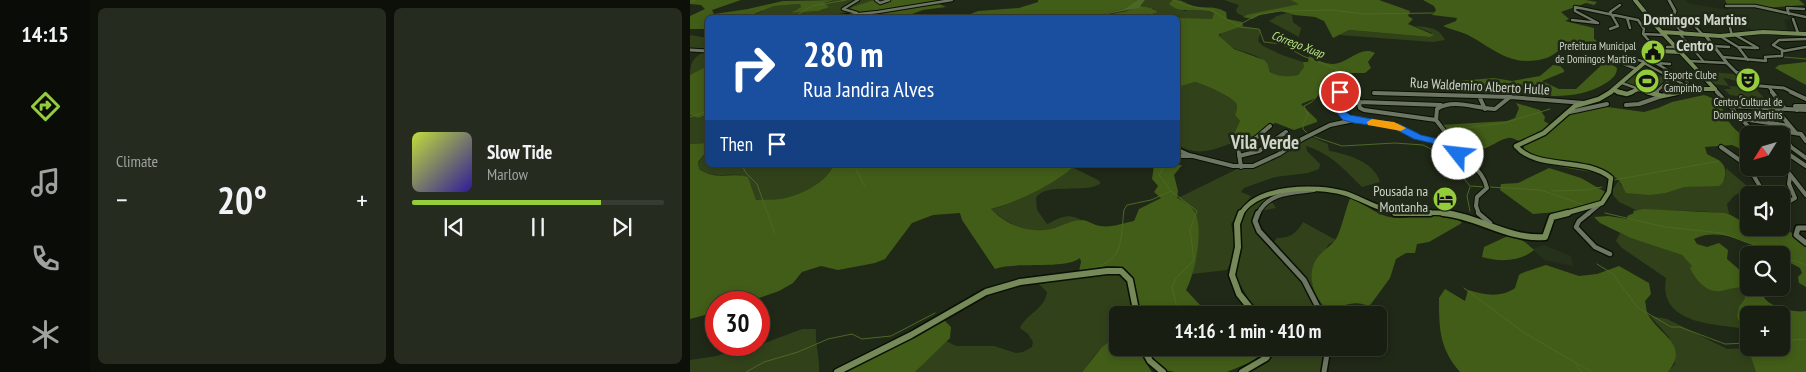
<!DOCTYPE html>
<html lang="en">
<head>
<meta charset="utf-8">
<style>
  body { margin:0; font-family:"PT Sans Narrow",sans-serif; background:#252b1f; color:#f1f3f6; height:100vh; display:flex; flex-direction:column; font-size:19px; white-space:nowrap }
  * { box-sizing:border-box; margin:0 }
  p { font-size:16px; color:#9fa29f }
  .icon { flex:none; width:28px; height:28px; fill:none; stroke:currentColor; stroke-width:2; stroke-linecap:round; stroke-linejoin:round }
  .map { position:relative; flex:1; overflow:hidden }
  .sheet { display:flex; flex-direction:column; gap:8px; padding:8px; background:#0d1009; width:600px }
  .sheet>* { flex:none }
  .banner { position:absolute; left:15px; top:15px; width:475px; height:152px; border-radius:8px; box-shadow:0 2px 8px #0003,0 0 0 1px #363c31; background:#1a4fa0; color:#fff; overflow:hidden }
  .needle { width:32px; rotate:233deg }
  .tools { position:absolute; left:1050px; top:126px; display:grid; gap:10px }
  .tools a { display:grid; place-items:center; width:50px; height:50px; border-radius:8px; background:#181e11; box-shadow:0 2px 8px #0003,0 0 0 1px #363c31; font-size:25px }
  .speed { position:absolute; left:15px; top:291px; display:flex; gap:10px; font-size:25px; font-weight:700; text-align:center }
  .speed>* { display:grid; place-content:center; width:65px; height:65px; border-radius:50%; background:#181e11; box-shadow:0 2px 8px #0003,0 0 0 1px #363c31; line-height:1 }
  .speed .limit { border:8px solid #d22; background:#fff; color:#111 }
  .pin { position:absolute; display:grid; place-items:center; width:42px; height:42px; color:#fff; margin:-21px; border:2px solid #fff; border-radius:50%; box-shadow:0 1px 5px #0007 }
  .me { position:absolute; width:55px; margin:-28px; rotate:299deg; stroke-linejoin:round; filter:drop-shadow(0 0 4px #0008) }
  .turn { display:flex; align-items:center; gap:18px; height:105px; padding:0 15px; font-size:22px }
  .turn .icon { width:65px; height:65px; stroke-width:2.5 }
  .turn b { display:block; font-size:35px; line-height:42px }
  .then { display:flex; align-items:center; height:48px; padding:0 15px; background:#0003; gap:10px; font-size:19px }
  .big { font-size:38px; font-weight:800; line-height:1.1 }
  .sheet .tile { flex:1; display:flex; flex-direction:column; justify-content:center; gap:8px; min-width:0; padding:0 18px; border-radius:8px; background:#252b1f }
  .song { display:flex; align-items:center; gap:15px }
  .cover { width:60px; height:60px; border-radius:8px; background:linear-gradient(135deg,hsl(70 70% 55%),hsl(250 70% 35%)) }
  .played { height:5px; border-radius:2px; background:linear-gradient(90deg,#95cc3b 75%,#363c31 75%) }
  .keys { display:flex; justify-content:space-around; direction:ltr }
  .heat { display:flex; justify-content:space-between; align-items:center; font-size:28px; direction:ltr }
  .sheet .tiles { flex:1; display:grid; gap:8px; grid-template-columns:repeat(2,1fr) }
  .trip { position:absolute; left:419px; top:306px; width:278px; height:50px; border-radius:8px; background:#181e11; box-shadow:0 2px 8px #0003,0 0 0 1px #363c31; font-weight:800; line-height:50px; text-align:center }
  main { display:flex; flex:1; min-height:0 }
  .menu { display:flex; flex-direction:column; width:90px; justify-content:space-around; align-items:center; background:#0a0c07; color:#9fa29f }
  .menu .icon { width:35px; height:35px }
  .menu .current { color:#95cc3b }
  .menu b { font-size:22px; color:#f1f3f6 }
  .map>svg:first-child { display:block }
  .built { fill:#26311b }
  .green { fill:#31421a }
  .forest { fill:#425d18; fill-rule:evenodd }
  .water { fill:#4d6825 }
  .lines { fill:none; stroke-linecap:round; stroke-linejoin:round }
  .stream { stroke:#4d6825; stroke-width:1 }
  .river { stroke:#4d6825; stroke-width:4.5 }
  .pedestrian-casing { stroke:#0a1003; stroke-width:4 }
  .minor-far2-casing { stroke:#0a1003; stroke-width:4.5 }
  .minor-far1-casing { stroke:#0a1003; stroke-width:6 }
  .minor-casing { stroke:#0a1003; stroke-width:7 }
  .tertiary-far2-casing { stroke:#0a1003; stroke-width:5 }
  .tertiary-far1-casing { stroke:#0a1003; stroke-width:6 }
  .tertiary-casing { stroke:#0a1003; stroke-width:8 }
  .secondary-far2-casing { stroke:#0a1003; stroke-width:5.5 }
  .secondary-far1-casing { stroke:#0a1003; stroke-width:7 }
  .secondary-casing { stroke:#0a1003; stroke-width:9 }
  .pedestrian { stroke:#6d7663; stroke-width:2 }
  .minor-far2 { stroke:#6d7663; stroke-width:2.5 }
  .minor-far1 { stroke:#6d7663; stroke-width:4 }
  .minor { stroke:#6d7663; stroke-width:4.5 }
  .tertiary-far2 { stroke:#6d7663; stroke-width:3 }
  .tertiary-far1 { stroke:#6d7663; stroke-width:4 }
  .tertiary { stroke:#6d7663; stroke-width:5 }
  .secondary-far2 { stroke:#758959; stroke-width:4 }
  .secondary-far1 { stroke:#758959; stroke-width:4.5 }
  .secondary { stroke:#758959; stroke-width:6 }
  .route { fill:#1a73e8; stroke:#114b97 }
  .slow { fill:#f59e0b }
  .labels { text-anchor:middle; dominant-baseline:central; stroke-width:5; stroke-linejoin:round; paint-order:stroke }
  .far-poi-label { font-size:11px; fill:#d0d5ca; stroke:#202817; text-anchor:end }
  .far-water-label { font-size:12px; font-style:italic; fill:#bbe586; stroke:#202817 }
  .street-label { font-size:14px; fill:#d0d5ca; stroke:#202817 }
  .poi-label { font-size:14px; fill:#d0d5ca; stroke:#202817; text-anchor:end }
  .far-district-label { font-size:16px; font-weight:bold; fill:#d0d5ca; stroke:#202817 }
  .district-label { font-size:19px; font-weight:bold; fill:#d0d5ca; stroke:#202817 }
</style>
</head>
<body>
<main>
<nav class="menu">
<b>14:15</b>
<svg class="icon current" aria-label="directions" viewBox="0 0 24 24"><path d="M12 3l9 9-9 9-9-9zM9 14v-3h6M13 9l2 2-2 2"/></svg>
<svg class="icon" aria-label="music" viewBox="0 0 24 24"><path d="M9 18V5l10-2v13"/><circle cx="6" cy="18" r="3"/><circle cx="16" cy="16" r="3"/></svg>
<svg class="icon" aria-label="phone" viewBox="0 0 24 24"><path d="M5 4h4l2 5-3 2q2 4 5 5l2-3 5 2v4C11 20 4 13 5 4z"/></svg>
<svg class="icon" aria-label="climate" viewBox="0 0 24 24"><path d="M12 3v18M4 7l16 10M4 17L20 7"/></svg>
</nav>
<section class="sheet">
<div class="tiles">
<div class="tile"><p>Climate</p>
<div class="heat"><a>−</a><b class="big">20°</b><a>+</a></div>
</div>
<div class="tile">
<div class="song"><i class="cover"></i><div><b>Slow Tide</b><p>Marlow</p></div></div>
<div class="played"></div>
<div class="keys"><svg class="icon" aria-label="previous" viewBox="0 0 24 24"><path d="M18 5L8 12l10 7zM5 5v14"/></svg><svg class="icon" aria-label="pause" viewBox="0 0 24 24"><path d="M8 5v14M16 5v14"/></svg><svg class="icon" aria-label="next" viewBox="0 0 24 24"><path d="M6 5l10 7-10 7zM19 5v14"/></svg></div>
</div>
</div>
</section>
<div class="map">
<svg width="1116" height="372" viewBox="0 0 1116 372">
  <rect width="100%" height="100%" fill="#202817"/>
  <path class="built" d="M981,0H996L998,3L1038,10V6L1042,5L1072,8L1103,16L1104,18L1094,20L1098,32L1069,31L1037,21V22H1028L985,18L987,11Z
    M854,245L881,256L883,266L855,260L841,249Z"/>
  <path class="green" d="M145,0H184L162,7L156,15L132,18H57L84,6L110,4L111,7L101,13L129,11L133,10L134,4Z
    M455,0H482L480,2L494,11L514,10L524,13L522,19L514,20L462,17L459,15L465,9L451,6Z
    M534,0H600L610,4L553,16L547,13L546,10L549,5Z
    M597,13L602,15L603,22L611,28L609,37L579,21L587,16Z
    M553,26L571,30L568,41L573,46L592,55L613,62L614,67L608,75C601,77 592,77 585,75C577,71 577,62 570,58C555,50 539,51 529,36L534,30Z
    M724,26C737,27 749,27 755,40L743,42L649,35L659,30L740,37L742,33Z
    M0,35L18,38L17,47L13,49L17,50V66L0,75C0,62 4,56 17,51L0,50Z
    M951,70L978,79L963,92L936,83Z
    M1010,71L1044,74L1057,86H1051C1046,80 1041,79 1033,78L1039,86L1065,88L1076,100L1040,95L1034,89H1041L1039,86L1022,84Z
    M505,82C513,84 541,96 546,103C548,107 546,112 545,115L550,121L539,144C521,151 506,156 488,145V87Z
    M0,115L8,118L17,115V143L0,144Z
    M619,136L638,144L639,151C657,154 685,162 690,182L672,187C655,170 640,153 616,146L617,151L630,164L629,169L618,173L585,177L554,188L551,192L561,196L541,224L545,244V252L537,270L502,274C508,248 518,210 486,199L549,168L567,165Z
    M17,151L18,165H141L142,168C134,184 107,197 89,199C81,200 73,199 65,200L61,185L51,175C34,174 23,178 9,169L8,163Z
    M382,167L408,180L411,183C395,195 356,181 346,198L347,210L357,224C369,218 378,212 391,220C378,223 366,229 353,231C335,233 314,221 301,209C320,206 369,181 382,167Z
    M1036,168L1056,185L1055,190L1044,196L1037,204L1039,214L1009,211L946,210L929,202L923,195V189L929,180L931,186L976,193L995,187L1029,185L1035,179Z
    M574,192H583L578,196L586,208L569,211L565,224L583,243L587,238C600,238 606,234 613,222L646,240L638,245L622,282L626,294L636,308L634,315H568L543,272C545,267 549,263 550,258C554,247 548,237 549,226C550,212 563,199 574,192Z
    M930,233L992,255L1028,291L1043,287L1050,288L1055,298C1047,309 1047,316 1051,328C1020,324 968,322 976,278L932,248L926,241Z
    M408,274H431C441,285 439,300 443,315H428L427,342C411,342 402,360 392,372H225L256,341L266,346H304L326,353L333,352L342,347L343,342L338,334L330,328C336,314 355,309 357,292L348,283Z
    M960,316L977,319L1037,349L1058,348L1066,372H978L985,364L979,337Z
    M112,329H126C125,344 130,357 129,372H0V360L27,356L43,350L69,345Z
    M587,348H640L636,372H558L568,367Z"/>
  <path class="forest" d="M0,0H51L22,10L24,14L58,9L93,1L145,0L134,3L139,7L129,11L101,13L111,7L110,4L84,6L57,17L18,18L17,29H0V16L15,9L11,5L0,4Z
    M184,0H252L249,4L256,7L233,10L214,17L132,18L135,16L156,15L162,7Z
    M348,0H447L434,9L410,15L349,18H271L288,11L329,8L348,2Z
    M482,0C494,0 492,2 501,5C511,10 522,4 536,12L537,19L552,22L553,26L529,34V36L544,49L574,60L577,63L580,72C588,77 598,77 608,75L614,67L613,62H618L619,56C627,60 635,64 643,64C659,63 670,45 685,53L678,62L681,68L675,73H659L653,75L634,86L626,98L611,104L627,120V122L604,130L586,123L578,125L563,138L539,144L550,121L545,115C546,112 548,107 546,103C541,96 513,84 505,82L488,87V18L522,19L524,13C509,6 492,16 479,4Z
    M600,0H689L720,11L718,16L723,19L718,24L744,35L740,37L659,30L643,38L634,21L625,17L604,15L591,11L572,14L562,19L553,17L556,15L609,4Z
    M733,0H896L907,2L904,5L896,3L871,12L879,19L875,21L904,28V39L907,41C898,46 889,41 880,44C870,47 864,57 853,59C820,67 804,49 778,35C770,31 761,30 753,26L766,21L767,18L742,15L746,10L744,6Z
    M1035,0H1109L1115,5L1075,8L1037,4Z
    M451,6L461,8L468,12L459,15L462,17L401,18L437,11Z
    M919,58L933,60L923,65L927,68C927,75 922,79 916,83C882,104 843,94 806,90C786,88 768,89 748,84L754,82L804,78L822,81L850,76L863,65L870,66L874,70V72L852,81L869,89H886Z
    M1116,62V85L1085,68L1089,65Z
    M17,66V115L8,118L0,115V75Z
    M1014,95C1036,102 1031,113 1043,127C1047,132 1054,136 1059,140V153L1042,145L1015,147L1017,154C1028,160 1037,162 1035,176C1034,181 1033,183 1029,186L995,187L976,193L960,195L936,193L929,180L921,175C901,171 852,167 837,154C834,151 834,147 833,143L849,139L882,112L910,106L954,112L968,108L982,102Z
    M826,103L850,110L855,117L854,121L859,124C852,132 841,142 829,141C825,140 823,137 818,138C812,139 806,143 800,146C783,155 768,150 752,141L756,135L750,125L817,121L825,118L829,108Z
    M17,143V151L8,162L9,169C27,181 39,172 58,177L66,200C73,199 81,200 89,199C107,197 134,184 142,168L141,165H284L286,167L291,165H382V168C363,185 325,203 301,209C317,226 343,235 365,228C373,225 383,220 392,220C397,220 404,225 410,226C422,228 433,223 444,221L449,209L471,198L464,192L468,186L462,179L464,165H492L484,175L488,191L487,198C494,202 501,205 505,213C514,229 505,274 496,290L511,306L503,310L502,315H450C442,265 442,260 389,271L391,262L390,258C375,270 328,261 305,269L272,220L270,213L243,215L222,223L195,259L185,263L148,270L131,266L112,272L103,283L89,291L58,302H26V312L0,319V144Z
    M859,168L891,178L917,193C911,212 860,212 843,214L810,190L811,184L828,183Z
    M661,196C672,203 686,214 699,217C723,222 752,204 772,223L739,242L727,244L725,253H716L706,259L700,278L681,304L678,306C665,300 654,305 642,311C623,302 615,273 628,257C633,250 643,245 647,237C653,224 655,210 661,196Z
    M954,209L1035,213C1048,216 1056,228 1070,232C1088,222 1100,232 1116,241V287L1109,283L1108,277L1112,273L1110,268L1091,258V255H1085C1063,244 1029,226 1004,239L1007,244L1017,247L1029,243L1038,250L1037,259L1059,278V288H1071C1072,292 1073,297 1076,300C1084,308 1105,313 1116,311V372H1066L1047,316L1049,307L1055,298L1050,288C1042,287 1038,290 1031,291C1016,293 1006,280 1000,268L1002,266L992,255L941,238L910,223L904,217L918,216L938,219L937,216L944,213L943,211ZM1059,315H1091V348H1059Z
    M820,235L835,242L844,250C830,262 809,262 792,257L794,247Z
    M856,265L889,276L907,274L929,266L959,283L961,294L955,301C956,304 956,309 957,312C967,335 1001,343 978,372H770C749,348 749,328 749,298L755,289L775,301L778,290C794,295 811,298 825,288L829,275L832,273Z
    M254,320L261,327L260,338L225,372H154Z
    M419,342H427L428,348C454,348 449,354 462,372H392L412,347Z
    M459,348H580L561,362L537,372H485L470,369L462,358Z"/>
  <path class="water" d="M447,0H455L449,8L402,17H349L410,15L434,9Z"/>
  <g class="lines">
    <path class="stream" d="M484,0L494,5L521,10L550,27L569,29L574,42L592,44L613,56L652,71C647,81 639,83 632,90C623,99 627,100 614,106L618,115L613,124V129L618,134
      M0,2L6,0
      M102,18L122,6L156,0
      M549,25L567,15L590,11L642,10L673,14L743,13
      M1094,57L1116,59
      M0,117L18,111
      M622,136L652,146L705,143L733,145L757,157L780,186
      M761,146L763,143L759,130L814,123L860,109
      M750,152L758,148
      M52,165L56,173L67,184L85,234
      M164,165L175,187
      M475,165L469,175L481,191L507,211L500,229L504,260L486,278L482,287L489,315
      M924,180L1029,161
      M781,186L794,187
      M780,187L777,196L780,211
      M800,187L851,190L894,205
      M862,191L896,190L912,187
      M915,213L975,227L1032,233L1090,255
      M1091,256L1116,265
      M907,264L923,274L947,307L981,327H990L1035,344L1059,343
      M332,279C355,276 416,275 427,252C433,240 432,223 434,210L437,205L461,200L481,191
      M310,284L328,279
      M774,288L836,334L902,372
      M1091,341L1116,339
      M523,348L549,353L563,348
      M886,365L892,372
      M56,372L74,362L108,352L138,339L162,334L172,339L201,336L245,313"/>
    <path class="river" d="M347,18L363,17"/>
    <defs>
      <path id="pedestrian" d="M990,34L1014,62
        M992,48L1003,49"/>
      <path id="minor-far2" d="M186,0L190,3L199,0
        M1036,6H1065L1116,17
        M167,13L153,9L168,0
        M1099,14L1097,8L1114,9
        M132,18L188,12L262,0
        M937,18L940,28
        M1103,19L1108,33
        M882,20L908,23L885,11V7L948,20L954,29L953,34L968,51
        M1038,21L1042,35
        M920,29L928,26L920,12L930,5
        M953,34L975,35
        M1013,35L1003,24H1018
        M1045,35L1068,48
        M1030,36L1048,47L1058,60
        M1116,39L1089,40L1083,45L1094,51L1116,47
        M1024,46L1039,47
        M977,47H987
        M1048,47L1066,48
        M1033,57L1076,61L1075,57L1092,56V51
        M959,59L986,75
        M999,61L1037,63
        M954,63L1002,89
        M967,63L980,64
        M947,69L930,63L938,57L955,62
        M1046,72L1063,74
        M990,74L998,83
        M980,77L990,74L1012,75
        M932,83L946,88
        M1079,87L1083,93
        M965,93L981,78"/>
      <path id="minor-far1" d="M1082,92L1095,109
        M684,93L820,97
        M964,94L967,92
        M789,96L795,109
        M1051,97L1061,107
        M670,102L751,105
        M936,105L949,104L972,96
        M1085,108L1106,133
        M1107,110L1105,106H1115
        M880,112L917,104
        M1052,119L1100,126
        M664,120L650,110L646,93L667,94L670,108L674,110L746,120
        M1083,123L1078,114L1091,115
        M1087,124L1101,147L1116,158
        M1060,128L1071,135
        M1091,131L1111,134L1116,141
        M1076,132L1092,133
        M750,142C767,151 793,168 797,188L787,197L786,206L789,214
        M1031,147L1058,166L1075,195
        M1091,149L1116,166
        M488,156H504
        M549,156L569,151L596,132
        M551,167L548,147L566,138L580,126
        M1091,200L1100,201L1105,198L1099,184L1100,176
        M898,214L910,204"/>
      <path id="minor" d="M788,213L800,223
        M899,213L889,221L886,227L905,247L920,254"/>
      <path id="tertiary-far2" d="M979,0L985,11L982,20L993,33
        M1015,35L1037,63L1059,85L1094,88L1104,93
        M0,50L18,51
        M1025,89L1028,93"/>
      <path id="tertiary-far1" d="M1027,92L1066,135
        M1101,92L1116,99
        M1040,106L1116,110
        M488,150L499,155L543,166H563L589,154L612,139L640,125L664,120L700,124L728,137L750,142L757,138L756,133L746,120L747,109C764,98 786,109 805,109L820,97L894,103
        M1091,163L1116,195
        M568,214C578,192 603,193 624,190"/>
      <path id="tertiary" d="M568,213L565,221L569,231L614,280L632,315
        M1116,228H1108L1106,235L1116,243
        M634,372L638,348"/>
      <path id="secondary-far2" d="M945,0L966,26L1025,89
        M972,32L1030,36L1073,32L1116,34
        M923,90L933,93
        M919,93L968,51L991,52
        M940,93L948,89L961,93
        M986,93L1002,89H1025"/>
      <path id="secondary-far1" d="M928,92L937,94L942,92
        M957,92L972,96L991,92
        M551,214C567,186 626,185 654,193C671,198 686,209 704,212C723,216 743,210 762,214
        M873,214L912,203L919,192L921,178C895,156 847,171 826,146L854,133L885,106L909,99L921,92"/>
      <path id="secondary" d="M551,213L547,224L548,247L542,275L549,294L566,315
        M705,213H740
        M753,213C788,216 818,240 855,237L862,217L878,213
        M453,348L460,361L473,372
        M147,372L221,335L296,292L330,282L417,271H431L440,280L447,315
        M552,372L576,358L583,348"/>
    </defs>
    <use href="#pedestrian" class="pedestrian-casing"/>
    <use href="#minor-far2" class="minor-far2-casing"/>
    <use href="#minor-far1" class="minor-far1-casing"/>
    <use href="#minor" class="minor-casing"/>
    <use href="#tertiary-far2" class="tertiary-far2-casing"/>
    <use href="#tertiary-far1" class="tertiary-far1-casing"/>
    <use href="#tertiary" class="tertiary-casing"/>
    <use href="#secondary-far2" class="secondary-far2-casing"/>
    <use href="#secondary-far1" class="secondary-far1-casing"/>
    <use href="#secondary" class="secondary-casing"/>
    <use href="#pedestrian" class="pedestrian"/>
    <use href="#minor-far2" class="minor-far2"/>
    <use href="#minor-far1" class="minor-far1"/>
    <use href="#minor" class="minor"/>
    <use href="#tertiary-far2" class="tertiary-far2"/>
    <use href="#tertiary-far1" class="tertiary-far1"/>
    <use href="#tertiary" class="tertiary"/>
    <use href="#secondary-far2" class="secondary-far2"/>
    <use href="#secondary-far1" class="secondary-far1"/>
    <use href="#secondary" class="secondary"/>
  </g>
  <path class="route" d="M650,89L654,92L650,96L657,113L660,115L709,124L731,135L757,141L774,154L772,156H765L750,145L724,139L703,128L664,123L653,120L648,114L641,95Z"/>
  <path class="slow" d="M682,119L704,122L716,128L711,131L678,125L677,122Z"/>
  <defs>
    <symbol id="civic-disc" viewBox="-11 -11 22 22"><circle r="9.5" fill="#95cc3b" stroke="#202817"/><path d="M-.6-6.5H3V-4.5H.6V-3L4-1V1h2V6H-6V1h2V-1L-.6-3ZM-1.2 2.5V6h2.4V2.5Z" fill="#111"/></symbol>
    <symbol id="theatre-disc" viewBox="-11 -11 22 22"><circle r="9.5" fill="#95cc3b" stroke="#202817"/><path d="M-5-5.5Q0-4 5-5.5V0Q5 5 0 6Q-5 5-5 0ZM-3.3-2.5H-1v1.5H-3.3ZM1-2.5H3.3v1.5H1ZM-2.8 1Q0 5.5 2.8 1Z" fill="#111"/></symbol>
    <symbol id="stadium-disc" viewBox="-11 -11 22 22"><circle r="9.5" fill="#95cc3b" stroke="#202817"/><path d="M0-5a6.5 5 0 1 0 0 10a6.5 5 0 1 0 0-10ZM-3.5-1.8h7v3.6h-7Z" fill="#111"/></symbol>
    <symbol id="hotel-disc" viewBox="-11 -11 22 22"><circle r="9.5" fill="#95cc3b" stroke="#202817"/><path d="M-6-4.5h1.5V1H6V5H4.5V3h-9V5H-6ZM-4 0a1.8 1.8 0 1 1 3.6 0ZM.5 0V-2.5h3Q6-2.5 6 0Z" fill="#111"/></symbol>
  </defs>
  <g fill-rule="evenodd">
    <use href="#civic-disc" x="949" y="38" width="28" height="28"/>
    <use href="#theatre-disc" x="1044" y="66" width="28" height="28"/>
    <use href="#stadium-disc" x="943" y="67" width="28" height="28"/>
    <use href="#hotel-disc" x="741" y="185" width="28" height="28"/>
  </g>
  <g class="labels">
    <g class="far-poi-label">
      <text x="946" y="46">Prefeitura Municipal<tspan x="946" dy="13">de Domingos Martins</tspan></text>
      <text x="974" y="75" text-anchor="start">Esporte Clube<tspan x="974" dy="13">Campinho</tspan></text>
      <text x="1058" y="102" text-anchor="middle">Centro Cultural de<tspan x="1058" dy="13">Domingos Martins</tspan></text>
    </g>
    <g class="far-water-label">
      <text transform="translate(608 44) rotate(21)">Córrego Xuap</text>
    </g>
    <g class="street-label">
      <text transform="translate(790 86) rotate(3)">Rua Waldemiro Alberto Hulle</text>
    </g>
    <g class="poi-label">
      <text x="738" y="191">Pousada na<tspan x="738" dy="16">Montanha</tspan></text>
    </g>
    <g class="far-district-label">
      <text x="1005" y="19">Domingos Martins</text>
      <text x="1005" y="45">Centro</text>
    </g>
    <g class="district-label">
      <text x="575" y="142">Vila Verde</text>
    </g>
  </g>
</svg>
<div class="tools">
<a><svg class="needle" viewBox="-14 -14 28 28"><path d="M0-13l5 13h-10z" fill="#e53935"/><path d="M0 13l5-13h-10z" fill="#9fa29f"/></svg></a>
<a><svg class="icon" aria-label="sound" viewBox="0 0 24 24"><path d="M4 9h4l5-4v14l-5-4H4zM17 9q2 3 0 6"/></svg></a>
<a><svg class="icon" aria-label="search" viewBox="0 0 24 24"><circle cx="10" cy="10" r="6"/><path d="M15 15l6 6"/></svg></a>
<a>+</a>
</div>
<div class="speed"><div class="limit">30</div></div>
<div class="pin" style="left:650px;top:92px;background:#d93025"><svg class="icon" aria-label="arrive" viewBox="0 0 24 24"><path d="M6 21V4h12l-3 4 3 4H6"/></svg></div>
<svg class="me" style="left:768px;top:154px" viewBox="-20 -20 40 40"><circle r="19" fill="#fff"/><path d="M0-13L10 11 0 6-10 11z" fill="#1a73e8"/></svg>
<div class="trip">14:16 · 1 min · 410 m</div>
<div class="banner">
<div class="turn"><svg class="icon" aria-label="right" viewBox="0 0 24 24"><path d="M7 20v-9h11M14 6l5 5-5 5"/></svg><div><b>280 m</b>Rua Jandira Alves</div></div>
<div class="then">Then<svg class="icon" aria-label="arrive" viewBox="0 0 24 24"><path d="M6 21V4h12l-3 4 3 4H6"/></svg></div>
</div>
</div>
</main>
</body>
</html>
